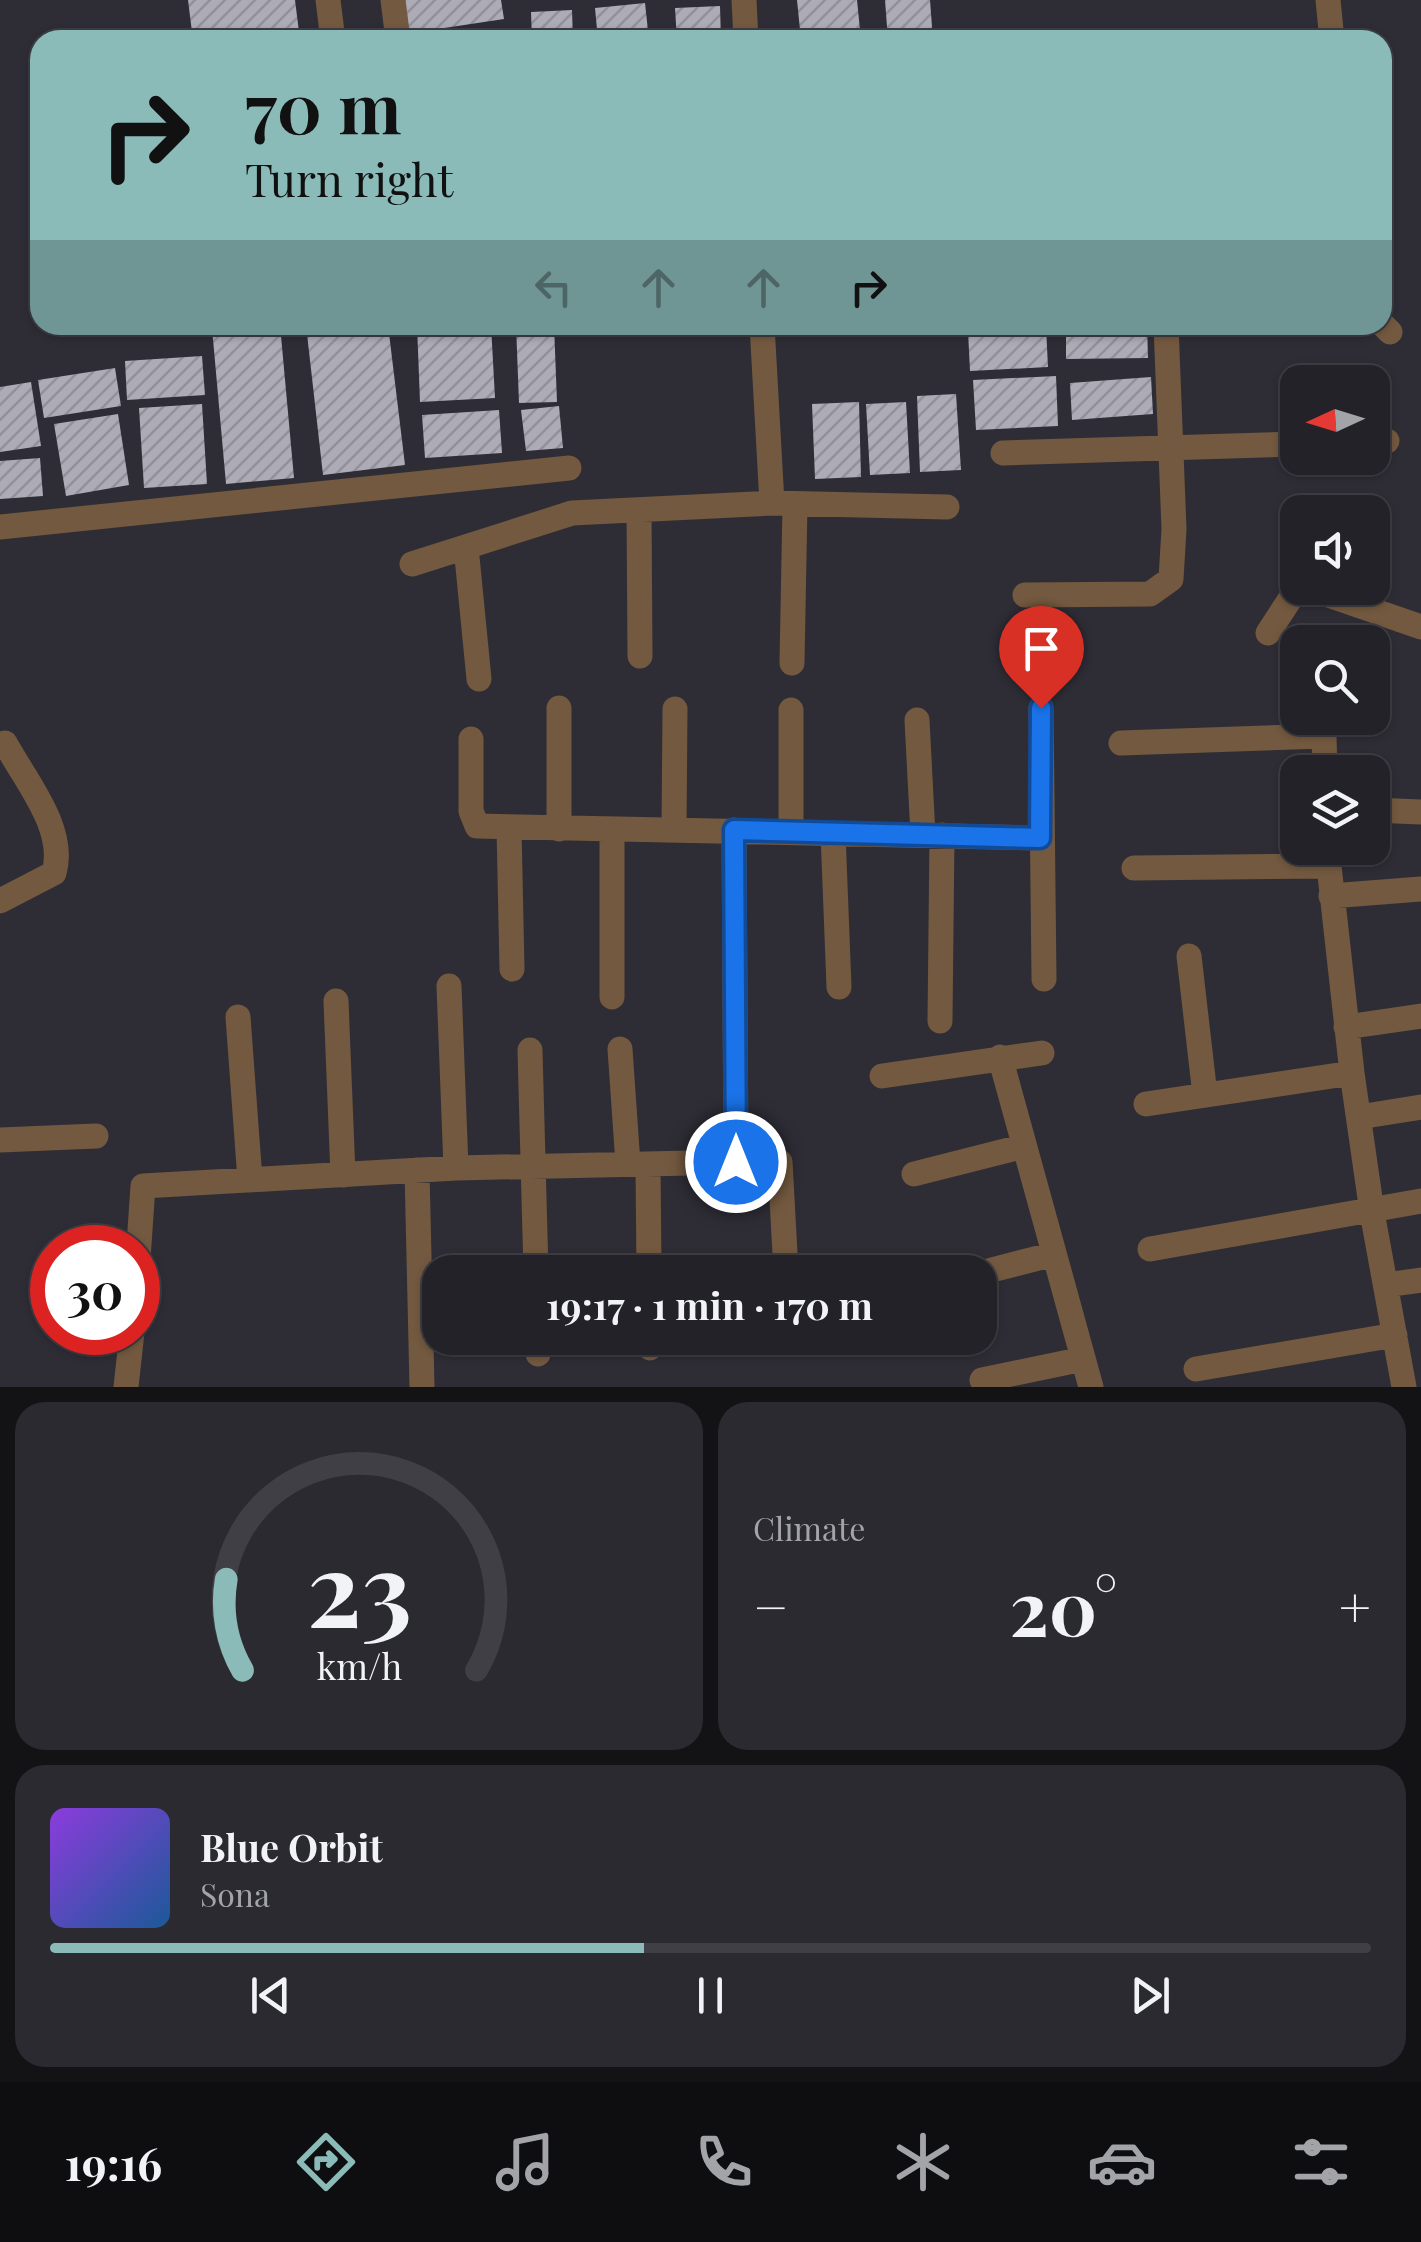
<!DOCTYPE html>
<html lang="en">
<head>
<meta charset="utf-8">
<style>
  body { margin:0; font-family:"Playfair Display",serif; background:#2a2a30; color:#f1f3f6; height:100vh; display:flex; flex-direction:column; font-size:38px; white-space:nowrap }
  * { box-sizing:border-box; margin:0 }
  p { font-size:32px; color:#a2a4a8 }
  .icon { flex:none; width:55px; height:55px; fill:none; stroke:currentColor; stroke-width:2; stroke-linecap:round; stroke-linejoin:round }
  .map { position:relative; height:1387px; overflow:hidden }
  .drawer { display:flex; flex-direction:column; gap:15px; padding:15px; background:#131316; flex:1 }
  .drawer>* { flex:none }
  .top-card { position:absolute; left:30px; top:30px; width:1362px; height:305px; border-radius:30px; box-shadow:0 2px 8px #0004,0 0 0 2px #3f3f45; background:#8bbbb9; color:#111; overflow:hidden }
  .needle { width:65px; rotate:266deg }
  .buttons { position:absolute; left:1280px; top:365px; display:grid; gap:20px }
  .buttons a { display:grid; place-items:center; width:110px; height:110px; border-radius:20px; background:#222228; box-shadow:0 2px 8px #0004,0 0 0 2px #3f3f45; font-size:50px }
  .speed { position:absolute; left:30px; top:1225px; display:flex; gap:20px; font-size:50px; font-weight:700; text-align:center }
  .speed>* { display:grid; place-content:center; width:130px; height:130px; border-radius:50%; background:#222228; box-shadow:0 2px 8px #0004,0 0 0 2px #3f3f45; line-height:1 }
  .speed .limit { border:15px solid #d22; background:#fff; color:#111 }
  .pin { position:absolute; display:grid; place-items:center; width:85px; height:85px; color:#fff; margin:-102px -42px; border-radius:50% 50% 50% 0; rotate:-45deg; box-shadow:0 0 10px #0007 }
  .pin .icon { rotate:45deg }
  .me { position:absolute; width:110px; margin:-55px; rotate:0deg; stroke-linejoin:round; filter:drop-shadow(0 0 8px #0008) }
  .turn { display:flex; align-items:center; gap:35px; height:210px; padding:0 50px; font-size:45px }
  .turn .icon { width:130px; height:130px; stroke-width:2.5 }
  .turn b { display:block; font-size:70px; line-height:85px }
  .lanes { display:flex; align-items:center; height:95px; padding:0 50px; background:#0003; justify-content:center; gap:50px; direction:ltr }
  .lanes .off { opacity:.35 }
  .big { font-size:75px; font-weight:700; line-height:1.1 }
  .drawer .widget { flex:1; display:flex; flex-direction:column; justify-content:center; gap:15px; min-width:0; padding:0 35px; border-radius:30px; background:#2a2a30 }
  .drawer .dial { align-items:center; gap:0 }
  .dial svg { height:260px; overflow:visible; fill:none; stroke:#3f3f45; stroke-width:7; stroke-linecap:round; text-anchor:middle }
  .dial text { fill:#f1f3f6; stroke:none }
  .song { display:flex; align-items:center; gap:30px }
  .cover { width:120px; height:120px; border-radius:15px; background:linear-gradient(135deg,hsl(270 70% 55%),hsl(210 70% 35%)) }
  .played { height:10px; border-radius:5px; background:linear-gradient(90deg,#8bbbb9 45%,#3f3f45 45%) }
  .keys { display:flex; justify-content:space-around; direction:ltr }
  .heat { display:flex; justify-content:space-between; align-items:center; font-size:55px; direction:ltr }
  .drawer .tiles { flex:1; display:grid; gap:15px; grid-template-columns:1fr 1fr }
  .widget:last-child { grid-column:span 2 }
  .trip { position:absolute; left:422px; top:1255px; width:575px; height:100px; border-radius:30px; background:#222228; box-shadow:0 2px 8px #0004,0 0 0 2px #3f3f45; font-weight:700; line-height:100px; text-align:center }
  .menu { display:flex; height:160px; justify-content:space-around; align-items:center; background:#0e0e10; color:#a2a4a8 }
  .menu .icon { width:70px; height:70px }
  .menu .current { color:#8bbbb9 }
  .menu b { font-size:45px; color:#f1f3f6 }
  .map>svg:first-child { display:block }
  .building { fill:url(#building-hatch) }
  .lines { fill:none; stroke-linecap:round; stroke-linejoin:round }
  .minor { stroke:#73593f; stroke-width:25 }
  .route-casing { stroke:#114b97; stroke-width:25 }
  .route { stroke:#1a73e8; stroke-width:18 }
</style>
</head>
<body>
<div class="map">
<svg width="1421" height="1387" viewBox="0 0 1421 1387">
  <defs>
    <pattern id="building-hatch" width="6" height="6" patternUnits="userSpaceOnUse" patternTransform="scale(2.5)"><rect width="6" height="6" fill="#acabb6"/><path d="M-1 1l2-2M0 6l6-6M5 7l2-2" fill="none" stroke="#929099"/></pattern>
  </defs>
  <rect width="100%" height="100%" fill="#2e2d36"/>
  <path class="building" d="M188,0H295L300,40H193Z
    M393,0H501L504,19L398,35Z
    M797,0H857L861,40H801Z
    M885,0H930L933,40H888Z
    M645,3L649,40H598L595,8Z
    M720,6L721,40H677L675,8Z
    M572,10L573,40H532L531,12Z
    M248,325H280L294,478L226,484L212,328Z
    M306,325H388L405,465L323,475Z
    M417,325H491L495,398L420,402Z
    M516,325H554L557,402L519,403Z
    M1066,325H1147L1148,358L1066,359Z
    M1046,327L1048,367L970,371L968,331Z
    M202,356L205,395L127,400L125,361Z
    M115,368L121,406L44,418L38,380Z
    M1056,376L1058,426L976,430L973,380Z
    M1151,377L1153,414L1072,420L1070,383Z
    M31,382L41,446L0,452V387Z
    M956,394L961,470L920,472L917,396Z
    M859,402L861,477L815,479L812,404Z
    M906,402L910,473L870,475L866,404Z
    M202,404L207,484L144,488L139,408Z
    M559,406L563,448L526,451L521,410Z
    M499,410L502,453L425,458L422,415Z
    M118,414L129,485L66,496L54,424Z
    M40,458L43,496L0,499V461Z"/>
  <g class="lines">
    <path class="minor" d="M328,0L333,40
      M393,0L398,40
      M744,0L746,40
      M1328,0L1332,40
      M1382,324L1390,332
      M762,325L772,503
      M1372,442L1387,441
      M1003,453L1298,444
      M639,510L640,656
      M0,527L569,468
      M466,547L479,679
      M412,564L572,513L772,503L947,507
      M1308,588L1421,627
      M1025,595L1150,594L1171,579L1174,529L1166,325
      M1268,633L1298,587
      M792,663L795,504
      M1041,708L1044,979
      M791,710V832
      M917,720L923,835
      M471,739V811L477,826L1040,838
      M1121,743L1324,736L1325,772
      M1372,810L1421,812
      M509,828L512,969
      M559,829V708
      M612,829V997
      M674,830L675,709
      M833,833L839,987
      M1327,848L1352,1073L1372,1212L1404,1387
      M1134,868L1328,866
      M1331,896L1421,889
      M0,901L54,873C67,829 25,780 5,743
      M1189,956L1205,1095
      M449,986L456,1168
      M336,1001L343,1175
      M238,1017L250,1180
      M940,1021L942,835
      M1346,1027L1421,1016
      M620,1049L628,1164
      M530,1050L536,1272
      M1000,1057L1091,1387
      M882,1076L1042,1053
      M1146,1104L1352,1073
      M1359,1117L1421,1107
      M0,1140L96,1136
      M736,1162H780L786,1272
      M648,1164L649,1272
      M417,1170L422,1387
      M914,1174L1024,1146
      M1150,1249L1421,1201
      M138,1259L143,1186L456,1168L736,1162L734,830
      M980,1273L1054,1254
      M1386,1285L1421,1280
      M538,1338V1354
      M650,1338V1348
      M1196,1369L1395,1335
      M982,1380L1083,1359
      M126,1387L132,1332"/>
  </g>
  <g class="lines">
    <defs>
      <path id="route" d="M736,1162L734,830L1040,838L1041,708"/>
    </defs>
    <use href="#route" class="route-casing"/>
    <use href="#route" class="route"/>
  </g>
</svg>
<div class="buttons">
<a><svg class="needle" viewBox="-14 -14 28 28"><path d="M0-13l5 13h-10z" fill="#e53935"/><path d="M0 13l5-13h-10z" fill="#a2a4a8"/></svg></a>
<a><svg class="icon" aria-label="sound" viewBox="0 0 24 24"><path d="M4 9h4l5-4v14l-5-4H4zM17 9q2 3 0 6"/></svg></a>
<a><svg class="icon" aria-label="search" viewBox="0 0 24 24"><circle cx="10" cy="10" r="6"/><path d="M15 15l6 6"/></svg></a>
<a><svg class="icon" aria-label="layers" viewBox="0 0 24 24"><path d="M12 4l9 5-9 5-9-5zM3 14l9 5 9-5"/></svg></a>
</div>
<div class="speed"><div class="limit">30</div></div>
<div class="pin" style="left:1041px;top:708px;background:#d93025"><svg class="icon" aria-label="arrive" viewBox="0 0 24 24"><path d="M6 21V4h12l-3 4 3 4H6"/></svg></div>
<svg class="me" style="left:736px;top:1162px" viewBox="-20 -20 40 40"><circle r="17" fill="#1a73e8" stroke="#fff" stroke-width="3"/><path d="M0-11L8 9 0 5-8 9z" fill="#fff"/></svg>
<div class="trip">19:17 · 1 min · 170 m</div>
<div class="top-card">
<div class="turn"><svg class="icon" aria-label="right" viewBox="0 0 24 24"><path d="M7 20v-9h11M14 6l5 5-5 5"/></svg><div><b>70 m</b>Turn right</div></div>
<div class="lanes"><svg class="icon off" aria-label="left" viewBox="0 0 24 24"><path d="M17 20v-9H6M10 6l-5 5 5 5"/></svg><svg class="icon off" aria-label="ahead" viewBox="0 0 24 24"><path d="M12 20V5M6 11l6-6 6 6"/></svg><svg class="icon off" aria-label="ahead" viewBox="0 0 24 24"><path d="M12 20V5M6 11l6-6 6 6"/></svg><svg class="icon" aria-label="right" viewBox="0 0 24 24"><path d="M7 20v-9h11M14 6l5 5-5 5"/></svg></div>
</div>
</div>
<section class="drawer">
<div class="tiles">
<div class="widget dial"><svg viewBox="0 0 100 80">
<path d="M14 69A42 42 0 1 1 86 69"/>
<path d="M14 69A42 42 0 0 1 9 41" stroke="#8bbbb9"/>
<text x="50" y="56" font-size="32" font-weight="700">23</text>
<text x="50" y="72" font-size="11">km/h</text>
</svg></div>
<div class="widget"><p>Climate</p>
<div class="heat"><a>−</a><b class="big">20°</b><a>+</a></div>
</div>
<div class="widget">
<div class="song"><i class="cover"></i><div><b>Blue Orbit</b><p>Sona</p></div></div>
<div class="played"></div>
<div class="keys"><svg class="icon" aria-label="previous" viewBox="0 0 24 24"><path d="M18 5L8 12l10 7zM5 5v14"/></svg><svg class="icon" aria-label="pause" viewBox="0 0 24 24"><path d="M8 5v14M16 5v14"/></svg><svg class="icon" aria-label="next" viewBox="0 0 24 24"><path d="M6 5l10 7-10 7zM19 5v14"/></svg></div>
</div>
</div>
</section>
<nav class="menu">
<b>19:16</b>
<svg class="icon current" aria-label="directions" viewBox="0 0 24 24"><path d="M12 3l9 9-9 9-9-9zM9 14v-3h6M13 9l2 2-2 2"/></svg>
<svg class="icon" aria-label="music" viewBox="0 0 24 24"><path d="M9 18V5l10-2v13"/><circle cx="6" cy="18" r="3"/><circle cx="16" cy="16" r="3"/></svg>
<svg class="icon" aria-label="phone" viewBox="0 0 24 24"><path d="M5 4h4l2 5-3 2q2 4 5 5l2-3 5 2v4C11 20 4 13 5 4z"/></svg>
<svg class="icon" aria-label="climate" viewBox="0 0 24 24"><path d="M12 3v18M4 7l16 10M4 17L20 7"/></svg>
<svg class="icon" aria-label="car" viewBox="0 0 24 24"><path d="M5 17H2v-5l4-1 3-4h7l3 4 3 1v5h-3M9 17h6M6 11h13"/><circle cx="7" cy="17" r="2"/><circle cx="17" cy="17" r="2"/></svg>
<svg class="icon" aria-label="filters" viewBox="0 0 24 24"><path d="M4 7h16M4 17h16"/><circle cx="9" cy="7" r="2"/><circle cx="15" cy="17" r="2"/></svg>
</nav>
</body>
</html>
